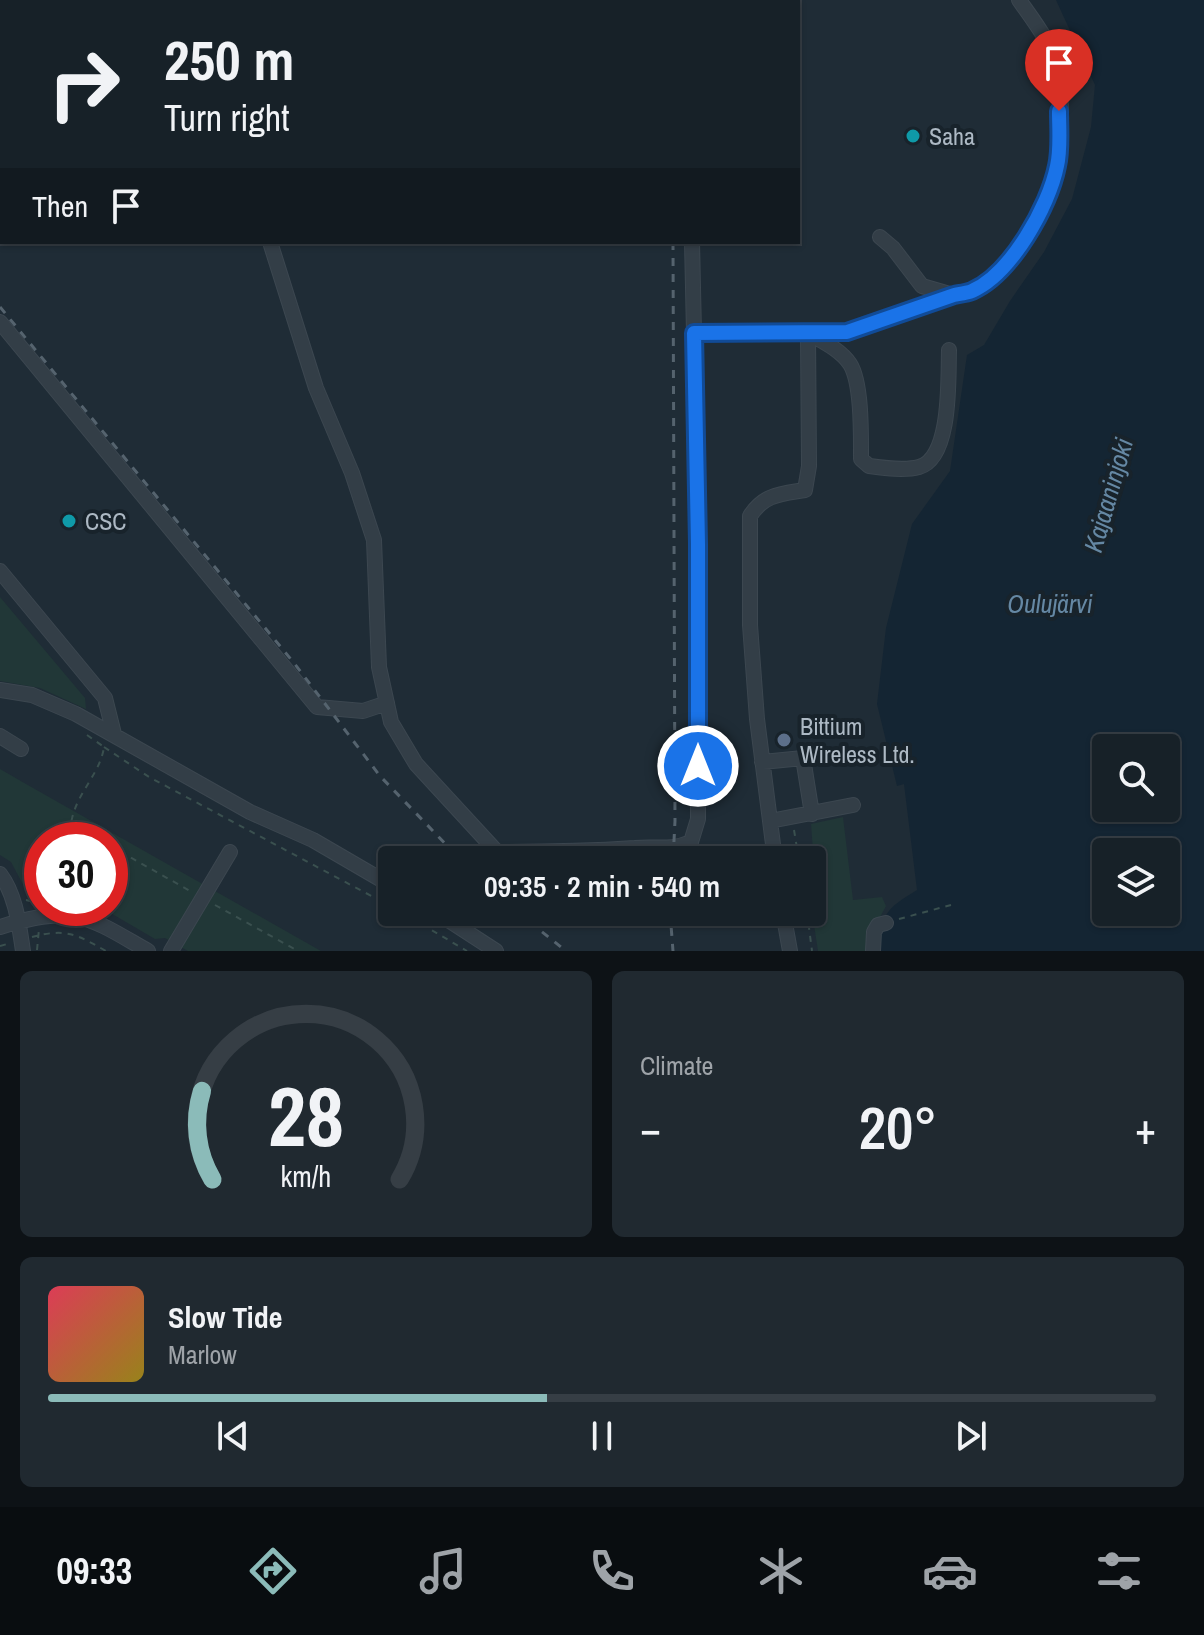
<!DOCTYPE html>
<html lang="en">
<head>
<meta charset="utf-8">
<style>
  body { margin:0; font-family:"Archivo Narrow",sans-serif; background:#202930; color:#f1f3f6; height:100vh; display:flex; flex-direction:column; font-size:30px; white-space:nowrap }
  * { box-sizing:border-box; margin:0 }
  p { font-size:26px; color:#9ea3a8 }
  .icon { flex:none; width:44px; height:44px; fill:none; stroke:currentColor; stroke-width:2; stroke-linecap:round; stroke-linejoin:round }
  .map { position:relative; height:951px; overflow:hidden }
  .drawer { display:flex; flex-direction:column; gap:20px; padding:20px; background:#0d1216; flex:1 }
  .drawer>* { flex:none }
  .banner { position:absolute; left:0px; top:0px; width:800px; height:244px; box-shadow:0 2px 6px #0004,0 0 0 2px #363e45; background:#172128; color:#f1f3f6; overflow:hidden }
  .buttons { position:absolute; left:1092px; top:734px; display:grid; gap:16px }
  .buttons a { display:grid; place-items:center; width:88px; height:88px; border-radius:8px; background:#172128; box-shadow:0 2px 6px #0004,0 0 0 2px #363e45; font-size:40px }
  .speed { position:absolute; left:24px; top:822px; display:flex; gap:16px; font-size:40px; font-weight:700; text-align:center }
  .speed>* { display:grid; place-content:center; width:104px; height:104px; border-radius:50%; background:#172128; box-shadow:0 2px 6px #0004,0 0 0 2px #363e45; line-height:1 }
  .speed .limit { border:12px solid #d22; background:#fff; color:#111 }
  .pin { position:absolute; display:grid; place-items:center; width:68px; height:68px; color:#fff; margin:-82px -34px; border-radius:50% 50% 50% 0; rotate:-45deg; box-shadow:0 0 8px #0007 }
  .pin .icon { rotate:45deg }
  .me { position:absolute; width:88px; margin:-44px; rotate:0deg; stroke-linejoin:round; filter:drop-shadow(0 0 6px #0008) }
  .turn { display:flex; align-items:center; gap:28px; height:168px; padding:0 32px; font-size:36px }
  .turn .icon { width:104px; height:104px; stroke-width:2.5 }
  .turn b { display:block; font-size:56px; line-height:68px }
  .then { display:flex; align-items:center; height:76px; padding:0 32px; background:#0003; gap:16px; font-size:30px }
  .big { font-size:60px; font-weight:600; line-height:1.1 }
  .drawer .widget { flex:1; display:flex; flex-direction:column; justify-content:center; gap:12px; min-width:0; padding:0 28px; border-radius:12px; background:#202930 }
  .drawer .dial { align-items:center; gap:0 }
  .dial svg { height:208px; overflow:visible; fill:none; stroke:#363e45; stroke-width:7; stroke-linecap:round; text-anchor:middle }
  .dial text { fill:#f1f3f6; stroke:none }
  .song { display:flex; align-items:center; gap:24px }
  .cover { width:96px; height:96px; border-radius:12px; background:linear-gradient(135deg,hsl(350 70% 55%),hsl(50 70% 35%)) }
  .played { height:8px; border-radius:4px; background:linear-gradient(90deg,#8bbbb9 45%,#363e45 45%) }
  .keys { display:flex; justify-content:space-around; direction:ltr }
  .heat { display:flex; justify-content:space-between; align-items:center; font-size:44px; direction:ltr }
  .drawer .tiles { flex:1; display:grid; gap:20px; grid-template-columns:1fr 1fr }
  .widget:last-child { grid-column:span 2 }
  .trip { position:absolute; left:378px; top:846px; width:448px; height:80px; border-radius:8px; background:#172128; box-shadow:0 2px 6px #0004,0 0 0 2px #363e45; font-weight:600; line-height:80px; text-align:center }
  .menu { display:flex; height:128px; justify-content:space-around; align-items:center; background:#090d10; color:#9ea3a8 }
  .menu .icon { width:56px; height:56px }
  .menu .active { color:#8bbbb9 }
  .menu b { font-size:36px; color:#f1f3f6 }
  .map>svg:first-child { display:block }
  .green { fill:#213737 }
  .water { fill:#142533; fill-rule:evenodd }
  .lines { fill:none; stroke-linecap:round; stroke-linejoin:round }
  .minor-tunnel { stroke:#34414b; stroke-width:14; stroke-dasharray:14 7; stroke-linecap:butt }
  .minor-casing { stroke:#3c4750; stroke-width:16 }
  .path { stroke:#3a504f; stroke-width:2; stroke-dasharray:6 6; stroke-linecap:butt }
  .minor { stroke:#333e47; stroke-width:14 }
  .rail { stroke:#55636e; stroke-width:3; stroke-dasharray:8 8; stroke-linecap:butt }
  .route-casing { stroke:#114b97; stroke-width:20 }
  .route { stroke:#1a73e8; stroke-width:14 }
  .culture-dot { fill:#0f9aa8; stroke:#18232b; stroke-width:3 }
  .service-dot { fill:#5c6f8a; stroke:#18232b; stroke-width:3 }
  .labels { text-anchor:middle; dominant-baseline:central; stroke-width:8; stroke-linejoin:round; paint-order:stroke }
  .poi-label { font-size:24px; fill:#adb9c4; stroke:#18232b; text-anchor:start }
  .water-label { font-size:26px; font-style:italic; fill:#6588a4; stroke:#18232b }
</style>
</head>
<body>
<div class="map">
<svg width="1204" height="951" viewBox="0 0 1204 951">
  <rect width="100%" height="100%" fill="#1f2c36"/>
  <path class="green" d="M0,597L85,698L86,709L40,688L0,681Z
    M0,769L26,784L321,951H188L165,938L155,939L102,908H110V840H42V895L27,892L11,862L0,855Z
    M843,817L853,900L882,897L886,906L880,917L878,931L866,937L867,951H818L812,912V860H804L803,853L813,851L811,824Z"/>
  <path class="water" d="M1056,0H1204V951H878C884,912 883,911 917,890L904,784L897,786L877,704L886,628L912,524L950,471L967,355L984,345L1010,301L1044,252L1072,199L1091,127L1095,85ZM1106,748H1166V808H1106ZM1106,852H1166V912H1106Z"/>
  <g class="lines">
    <path class="minor-tunnel" d="M649,2V0"/>
    <defs>
      <path id="minor" d="M215,0L216,2
        M660,1L671,2
        M0,36L2,37
        M880,237L893,248L922,286L953,295
        M270,242L316,388L352,473L374,540L379,667L391,722L416,764L497,852
        M692,242L694,333L847,332L954,295C959,294 967,294 972,291C1010,275 1053,201 1058,162C1062,133 1062,98 1057,69C1053,45 1033,20 1019,0
        M0,322L317,707L363,711L387,703
        M808,333C822,341 841,350 850,364C862,383 861,435 861,459L869,466C884,468 904,471 919,467C952,458 948,377 949,350
        M0,571L105,698L114,734
        M0,690L32,695L76,714L250,812L313,840L392,886
        M0,736L21,749
        M762,762L803,758L812,814
        M770,821L853,805
        M494,860L497,852C544,852 589,851 635,848C657,846 670,851 691,842L698,819V544L694,333
        M775,860L757,719L750,625V516C764,494 781,494 805,490L809,466L808,333
        M0,874C16,895 19,925 23,951
        M436,912L496,951
        M783,912L790,951
        M458,924L471,912
        M0,927C23,920 50,913 74,916C99,920 126,939 148,951
        M171,951L230,852
        M873,951L874,932L878,925L886,923"/>
    </defs>
    <use href="#minor" class="minor-casing"/>
    <path class="path" d="M87,735L104,747C100,775 75,794 71,824L100,840
      M104,747L149,777L392,907
      M71,825L74,840
      M794,830L799,860
      M110,846L192,892
      M26,900L34,902L35,907
      M215,905L298,951
      M401,912L467,951
      M807,912L812,951
      M899,919L951,905
      M32,937C66,928 76,934 106,951
      M0,946L7,944
      M37,950L39,929"/>
    <use href="#minor" class="minor"/>
    <path class="rail" d="M673,242L675,821L673,860
      M0,307L294,663L380,776L461,860
      M517,912L566,951
      M670,912L673,951"/>
  </g>
  <g class="lines">
    <defs>
      <path id="route" d="M698,766V544L694,333L847,332L954,295C959,294 967,293 972,291C1011,274 1049,206 1057,166C1061,149 1059,129 1059,111"/>
    </defs>
    <use href="#route" class="route-casing"/>
    <use href="#route" class="route"/>
  </g>
  <g class="culture-dot">
    <circle cx="913" cy="136" r="8"/>
    <circle cx="69" cy="521" r="8"/>
  </g>
  <circle class="service-dot" cx="784" cy="740" r="8"/>
  <g class="labels">
    <g class="poi-label">
      <text x="929" y="136">Saha</text>
      <text x="85" y="521">CSC</text>
      <text x="800" y="726">Bittium<tspan x="800" dy="28">Wireless Ltd.</tspan></text>
    </g>
    <g class="water-label">
      <text transform="translate(1108 495) rotate(-74)">Kajaaninjoki</text>
      <text x="1050" y="603">Oulujärvi</text>
    </g>
  </g>
</svg>
<div class="buttons">
<a><svg class="icon" aria-label="search" viewBox="0 0 24 24"><circle cx="10" cy="10" r="6"/><path d="M15 15l6 6"/></svg></a>
<a><svg class="icon" aria-label="layers" viewBox="0 0 24 24"><path d="M12 4l9 5-9 5-9-5zM3 14l9 5 9-5"/></svg></a>
</div>
<div class="speed"><div class="limit">30</div></div>
<div class="pin" style="left:1059px;top:111px;background:#d93025"><svg class="icon" aria-label="arrive" viewBox="0 0 24 24"><path d="M6 21V4h12l-3 4 3 4H6"/></svg></div>
<svg class="me" style="left:698px;top:766px" viewBox="-20 -20 40 40"><circle r="17" fill="#1a73e8" stroke="#fff" stroke-width="3"/><path d="M0-11L8 9 0 5-8 9z" fill="#fff"/></svg>
<div class="trip">09:35 · 2 min · 540 m</div>
<div class="banner">
<div class="turn"><svg class="icon" aria-label="right" viewBox="0 0 24 24"><path d="M7 20v-9h11M14 6l5 5-5 5"/></svg><div><b>250 m</b>Turn right</div></div>
<div class="then">Then<svg class="icon" aria-label="arrive" viewBox="0 0 24 24"><path d="M6 21V4h12l-3 4 3 4H6"/></svg></div>
</div>
</div>
<section class="drawer">
<div class="tiles">
<div class="widget dial"><svg viewBox="0 0 100 80">
<path d="M14 69A42 42 0 1 1 86 69"/>
<path d="M14 69A42 42 0 0 1 10 35" stroke="#8bbbb9"/>
<text x="50" y="56" font-size="32" font-weight="700">28</text>
<text x="50" y="72" font-size="11">km/h</text>
</svg></div>
<div class="widget"><p>Climate</p>
<div class="heat"><a>−</a><b class="big">20°</b><a>+</a></div>
</div>
<div class="widget">
<div class="song"><i class="cover"></i><div><b>Slow Tide</b><p>Marlow</p></div></div>
<div class="played"></div>
<div class="keys"><svg class="icon" aria-label="previous" viewBox="0 0 24 24"><path d="M18 5L8 12l10 7zM5 5v14"/></svg><svg class="icon" aria-label="pause" viewBox="0 0 24 24"><path d="M8 5v14M16 5v14"/></svg><svg class="icon" aria-label="next" viewBox="0 0 24 24"><path d="M6 5l10 7-10 7zM19 5v14"/></svg></div>
</div>
</div>
</section>
<nav class="menu">
<b>09:33</b>
<svg class="icon active" aria-label="directions" viewBox="0 0 24 24"><path d="M12 3l9 9-9 9-9-9zM9 14v-3h6M13 9l2 2-2 2"/></svg>
<svg class="icon" aria-label="music" viewBox="0 0 24 24"><path d="M9 18V5l10-2v13"/><circle cx="6" cy="18" r="3"/><circle cx="16" cy="16" r="3"/></svg>
<svg class="icon" aria-label="phone" viewBox="0 0 24 24"><path d="M5 4h4l2 5-3 2q2 4 5 5l2-3 5 2v4C11 20 4 13 5 4z"/></svg>
<svg class="icon" aria-label="climate" viewBox="0 0 24 24"><path d="M12 3v18M4 7l16 10M4 17L20 7"/></svg>
<svg class="icon" aria-label="car" viewBox="0 0 24 24"><path d="M5 17H2v-5l4-1 3-4h7l3 4 3 1v5h-3M9 17h6M6 11h13"/><circle cx="7" cy="17" r="2"/><circle cx="17" cy="17" r="2"/></svg>
<svg class="icon" aria-label="filters" viewBox="0 0 24 24"><path d="M4 7h16M4 17h16"/><circle cx="9" cy="7" r="2"/><circle cx="15" cy="17" r="2"/></svg>
</nav>
</body>
</html>
